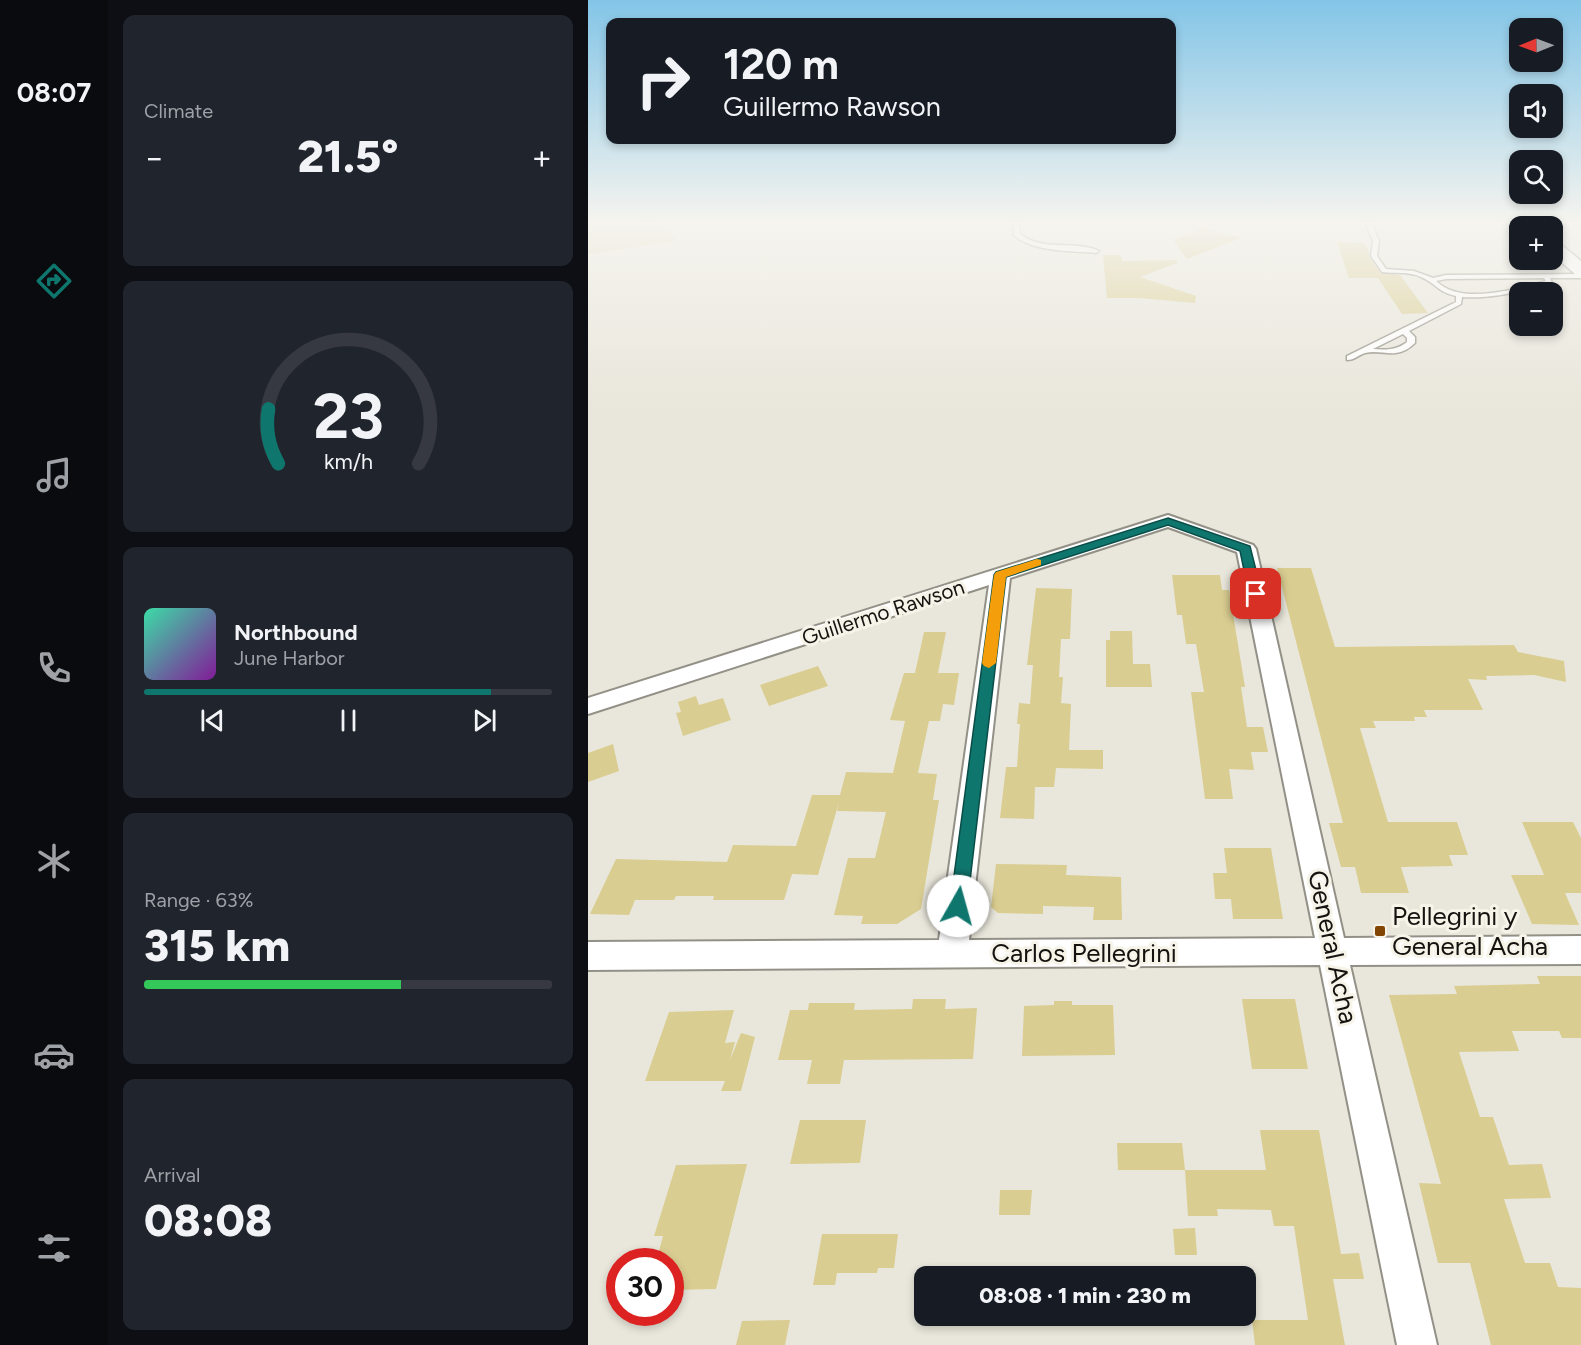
<!DOCTYPE html>
<html lang="en">
<head>
<meta charset="utf-8">
<style>
  body { margin:0; font-family:Figtree,sans-serif; background:#20242c; color:#f1f3f6; height:100vh; display:flex; flex-direction:column; font-size:22px; white-space:nowrap }
  * { box-sizing:border-box; margin:0 }
  p { font-size:20px; color:#9ea1a6 }
  .icon { flex:none; width:33px; height:33px; fill:none; stroke:currentColor; stroke-width:2; stroke-linecap:round; stroke-linejoin:round }
  .map { position:relative; flex:1; overflow:hidden }
  .details { display:flex; flex-direction:column; gap:15px; padding:15px; background:#0d0f14; width:480px }
  .details>* { flex:none }
  .top-card { position:absolute; left:18px; top:18px; width:570px; height:126px; border-radius:12px; box-shadow:0 3px 9px #0003; background:#171b24; color:#f1f3f6; overflow:hidden }
  .needle { width:39px; rotate:269deg }
  .fabs { position:absolute; left:921px; top:18px; display:grid; gap:12px }
  .fabs a { display:grid; place-items:center; width:54px; height:54px; border-radius:12px; background:#171b24; box-shadow:0 3px 9px #0003; font-size:30px }
  .speed { position:absolute; left:18px; top:1248px; display:flex; gap:12px; font-size:30px; font-weight:700; text-align:center }
  .speed>* { display:grid; place-content:center; width:78px; height:78px; border-radius:50%; background:#171b24; box-shadow:0 3px 9px #0003; line-height:1 }
  .speed .limit { border:9px solid #d22; background:#fff; color:#111 }
  .pin { position:absolute; display:grid; place-items:center; width:51px; height:51px; color:#fff; margin:-26px; border-radius:12px; box-shadow:0 3px 9px #0006 }
  .me { position:absolute; width:66px; margin:-33px; rotate:7deg; stroke-linejoin:round; filter:drop-shadow(0 0 4px #0008) }
  .turn { display:flex; align-items:center; gap:21px; height:126px; padding:0 18px; font-size:27px }
  .turn .icon { width:78px; height:78px; stroke-width:2.5 }
  .turn b { display:block; font-size:42px; line-height:51px }
  .big { font-size:45px; font-weight:800; line-height:1.1 }
  .details .card { flex:1; display:flex; flex-direction:column; justify-content:center; gap:9px; min-width:0; padding:0 21px; border-radius:12px; background:#20242c }
  .details .dial { align-items:center; gap:0 }
  .dial svg { height:156px; overflow:visible; fill:none; stroke:#363941; stroke-width:7; stroke-linecap:round; text-anchor:middle }
  .dial text { fill:#f1f3f6; stroke:none }
  .song { display:flex; align-items:center; gap:18px }
  .cover { width:72px; height:72px; border-radius:9px; background:linear-gradient(135deg,hsl(160 70% 55%),hsl(290 70% 35%)) }
  .played { height:6px; border-radius:3px; background:linear-gradient(90deg,#0f766e 85%,#363941 85%) }
  .keys { display:flex; justify-content:space-around; direction:ltr }
  .heat { display:flex; justify-content:space-between; align-items:center; font-size:33px; direction:ltr }
  .charge { height:9px; border-radius:4px; background:linear-gradient(90deg,#34c759 63%,#363941 0) }
  .trip { position:absolute; left:326px; top:1266px; width:342px; height:60px; border-radius:12px; background:#171b24; box-shadow:0 3px 9px #0003; font-weight:800; line-height:60px; text-align:center }
  main { display:flex; flex:1; min-height:0 }
  .dock { display:flex; flex-direction:column; width:108px; justify-content:space-around; align-items:center; background:#090b0e; color:#9ea1a6 }
  .dock .icon { width:42px; height:42px }
  .dock .on { color:#0f766e }
  .dock b { font-size:27px; color:#f1f3f6 }
  .map>svg:first-child { display:block }
  .green { fill:#e0d9b4 }
  .lines { fill:none; stroke-linecap:round; stroke-linejoin:round }
  .stream { stroke:#8ddee6; stroke-width:4 }
  .building { fill:#dacd91 }
  .lane-casing { stroke:#939187; stroke-width:3 }
  .street-casing { stroke:#939187; stroke-width:4 }
  .primary-casing { stroke:#939187; stroke-width:3 }
  .lane { fill:#fff; fill-rule:evenodd }
  .street { fill:#fff; fill-rule:evenodd }
  .primary { fill:#fff; fill-rule:evenodd }
  .route { fill:#0f766e; stroke:#0a4d48; stroke-width:1.5 }
  .slow { fill:#f59e0b }
  .poi-dot { fill:#824502; stroke:#f6f4e9; stroke-width:2 }
  .labels { text-anchor:middle; dominant-baseline:central; stroke-width:6; stroke-linejoin:round; paint-order:stroke }
  .street-label { font-size:21px; fill:#14130f; stroke:#f6f4e9 }
  .near-poi-label { font-size:26px; fill:#14130f; stroke:#f6f4e9; text-anchor:start }
  .near-street-label { font-size:26px; fill:#14130f; stroke:#f6f4e9 }
</style>
</head>
<body>
<main>
<nav class="dock">
<b>08:07</b>
<svg class="icon on" aria-label="directions" viewBox="0 0 24 24"><path d="M12 3l9 9-9 9-9-9zM9 14v-3h6M13 9l2 2-2 2"/></svg>
<svg class="icon" aria-label="music" viewBox="0 0 24 24"><path d="M9 18V5l10-2v13"/><circle cx="6" cy="18" r="3"/><circle cx="16" cy="16" r="3"/></svg>
<svg class="icon" aria-label="phone" viewBox="0 0 24 24"><path d="M5 4h4l2 5-3 2q2 4 5 5l2-3 5 2v4C11 20 4 13 5 4z"/></svg>
<svg class="icon" aria-label="climate" viewBox="0 0 24 24"><path d="M12 3v18M4 7l16 10M4 17L20 7"/></svg>
<svg class="icon" aria-label="car" viewBox="0 0 24 24"><path d="M5 17H2v-5l4-1 3-4h7l3 4 3 1v5h-3M9 17h6M6 11h13"/><circle cx="7" cy="17" r="2"/><circle cx="17" cy="17" r="2"/></svg>
<svg class="icon" aria-label="filters" viewBox="0 0 24 24"><path d="M4 7h16M4 17h16"/><circle cx="9" cy="7" r="2"/><circle cx="15" cy="17" r="2"/></svg>
</nav>
<section class="details">
<div class="card"><p>Climate</p>
<div class="heat"><a>−</a><b class="big">21.5°</b><a>+</a></div>
</div>
<div class="card dial"><svg viewBox="0 0 100 80">
<path d="M14 69A42 42 0 1 1 86 69"/>
<path d="M14 69A42 42 0 0 1 9 41" stroke="#0f766e"/>
<text x="50" y="56" font-size="32" font-weight="700">23</text>
<text x="50" y="72" font-size="11">km/h</text>
</svg></div>
<div class="card">
<div class="song"><i class="cover"></i><div><b>Northbound</b><p>June Harbor</p></div></div>
<div class="played"></div>
<div class="keys"><svg class="icon" aria-label="previous" viewBox="0 0 24 24"><path d="M18 5L8 12l10 7zM5 5v14"/></svg><svg class="icon" aria-label="pause" viewBox="0 0 24 24"><path d="M8 5v14M16 5v14"/></svg><svg class="icon" aria-label="next" viewBox="0 0 24 24"><path d="M6 5l10 7-10 7zM19 5v14"/></svg></div>
</div>
<div class="card"><p>Range · 63%</p><b class="big">315 km</b><div class="charge"></div></div>
<div class="card"><p>Arrival</p><b class="big">08:08</b></div>
</section>
<div class="map">
<svg width="993" height="1345" viewBox="0 0 993 1345">
  <rect width="100%" height="100%" fill="#e9e7db"/>
  <path class="green" d="M53,222H73L89,241L0,254V230Z"/>
  <g class="lines">
    <path class="stream" d="M964,237L976,247"/>
  </g>
  <path class="building" d="M614,228L653,238L599,259L585,240Z
    M749,242L776,243L781,251V257L792,273L812,275L840,313L814,314L790,278H761Z
    M515,255H532L535,261L589,260V263L552,277L608,296L607,303L551,298H519Z
    M689,568H723L747,647L926,645L930,652L976,661L978,682L946,675L898,676L899,680L880,679L895,710H836L839,717H826L827,721H785L788,728H772L800,822H869L880,855H861L865,866L813,867L821,893H773L767,867H753L741,823H755Z
    M584,575H632L634,590H641L657,687H653L659,727H675L680,752H663L666,770L641,769L645,799H617L603,692H616L608,644H598L594,615H589Z
    M448,588L484,589L482,639H473L471,677H475L473,703L483,704L481,750H515V769L468,768L466,787H447L446,819L412,818L418,767H429L432,724H429L431,703L442,704L445,665H439Z
    M522,631H544L545,664H562L564,687H518V640H522Z
    M336,632H358L350,673H371L366,705L355,704L352,721H341L330,773L349,774L345,800H351L333,909L309,924H273L275,916L246,915L260,858H287L298,812L249,811L251,802L230,875L204,874L196,900H125L126,896H88L86,900H47L41,915L2,914L28,859L139,862L145,845L208,846L224,795H252L258,772L305,773L317,721L302,720L316,673H327Z
    M230,666L240,686L181,706L172,685Z
    M108,696L111,705L135,698L143,720L95,736L88,713L93,712L90,702Z
    M25,744L31,771L0,782V753Z
    M934,822H985L993,838V893H977L991,925L944,924L923,875H956Z
    M636,848H683L695,919H645L643,899H627L625,873H639Z
    M408,864L479,865L478,875L533,877L534,920H505L506,907L455,906V914L410,913L403,907Z
    M949,976H993V1038H974L971,1031H924L931,1051L871,1052L892,1117H905L921,1165L954,1164L963,1198L916,1199L937,1263H962L970,1287L993,1288V1345H903L882,1263H850L831,1183L853,1184L801,995L869,994L866,986L952,984Z
    M325,999H358L357,1009L389,1008L385,1059L256,1060L252,1084H219L224,1060H190L202,1010H220L221,1003H267L266,1010L324,1009Z
    M654,999H707L720,1069H664Z
    M466,1001H484V1005H525L527,1055L434,1056L436,1006L466,1005Z
    M146,1010L137,1043L147,1042L142,1060L153,1033L167,1037L153,1091H133L137,1081H57L81,1012Z
    M212,1120H278L272,1163L202,1164Z
    M672,1130H731L753,1254L771,1253L776,1279H745L757,1345H667L664,1320H720L706,1226H686L683,1210L629,1209L630,1216H600L597,1170H678Z
    M529,1143H594L597,1170H530Z
    M159,1164L128,1289L82,1290V1262H68L75,1236H66L88,1165Z
    M412,1190H444L442,1215H411Z
    M607,1228L609,1255H587L585,1229Z
    M234,1234H310L306,1268H290L289,1273H249L247,1285H225Z
    M202,1320L197,1345H148L154,1321Z"/>
  <g class="lines">
    <defs>
      <path id="lane" d="M425,222H431L432,234C454,252 488,240 511,251L508,253C485,251 443,252 426,235Z
        M777,222H783L791,241L789,256L798,269L826,271L845,278L858,275L993,274V278H962L964,283C934,291 905,299 874,297L873,304L821,331L827,337V343C808,361 796,349 777,353C770,355 767,360 759,360V356L868,302V296C849,292 848,283 833,277C821,271 807,274 794,272L783,256L785,241ZM956,278L958,281C928,289 874,306 848,281L858,279ZM815,334L819,338V342C809,350 798,350 785,349Z"/>
      <path id="street" d="M580,515L665,545L668,549L756,938L993,936V964L762,965L849,1345H809L732,965L0,970V942L351,940L401,585L0,714V698ZM580,527L649,552L727,938L381,940L422,578Z"/>
      <path id="primary" d="M930,222H948L951,226H934Z
        M964,240L970,242L993,261V275L987,274L964,254Z"/>
    </defs>
    <use href="#lane" class="lane-casing"/>
    <use href="#street" class="street-casing"/>
    <use href="#primary" class="primary-casing"/>
    <use href="#lane" class="lane"/>
    <use href="#street" class="street"/>
    <use href="#primary" class="primary"/>
  </g>
  <linearGradient id="sky" x2="0" y2="1"><stop stop-color="#83c5e7"/><stop offset="0.54" stop-color="#f5f4ef"/><stop offset="1" stop-color="#f5f4ef" stop-opacity="0"/></linearGradient>
  <rect width="993" height="410" fill="url(#sky)"/>
  <path class="route" d="M580,518L662,546L674,594L668,597L661,594L652,551L580,525L418,577L379,906L377,912L370,914L364,912L362,906L406,575L408,572Z"/>
  <path class="slow" d="M449,559L453,560V565L418,577L408,663L401,668L396,666L394,663L406,575L408,572Z"/>
  <rect class="poi-dot" x="786" y="925" width="12" height="12" rx="3"/>
  <g class="labels">
    <g class="street-label">
      <text transform="translate(295 612) rotate(-18)">Guillermo Rawson</text>
    </g>
    <g class="near-poi-label">
      <text x="804" y="916">Pellegrini y<tspan x="804" dy="30">General Acha</tspan></text>
    </g>
    <g class="near-street-label">
      <text transform="translate(745 947) rotate(78)">General Acha</text>
      <text x="496" y="953">Carlos Pellegrini</text>
    </g>
  </g>
</svg>
<div class="fabs">
<a><svg class="needle" viewBox="-14 -14 28 28"><path d="M0-13l5 13h-10z" fill="#e53935"/><path d="M0 13l5-13h-10z" fill="#9ea1a6"/></svg></a>
<a><svg class="icon" aria-label="sound" viewBox="0 0 24 24"><path d="M4 9h4l5-4v14l-5-4H4zM17 9q2 3 0 6"/></svg></a>
<a><svg class="icon" aria-label="search" viewBox="0 0 24 24"><circle cx="10" cy="10" r="6"/><path d="M15 15l6 6"/></svg></a>
<a>+</a>
<a>−</a>
</div>
<div class="speed"><div class="limit">30</div></div>
<div class="pin" style="left:668px;top:594px;background:#d93025"><svg class="icon" aria-label="arrive" viewBox="0 0 24 24"><path d="M6 21V4h12l-3 4 3 4H6"/></svg></div>
<svg class="me" style="left:370px;top:906px" viewBox="-20 -20 40 40"><circle r="19" fill="#fff"/><path d="M0-13L10 11 0 6-10 11z" fill="#0f766e"/></svg>
<div class="trip">08:08 · 1 min · 230 m</div>
<div class="top-card">
<div class="turn"><svg class="icon" aria-label="right" viewBox="0 0 24 24"><path d="M7 20v-9h11M14 6l5 5-5 5"/></svg><div><b>120 m</b>Guillermo Rawson</div></div>
</div>
</div>
</main>
</body>
</html>
